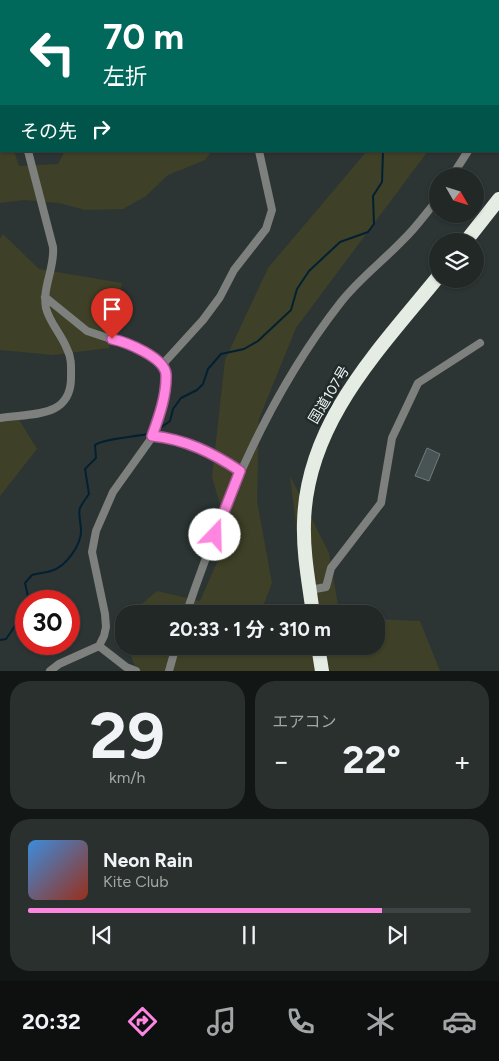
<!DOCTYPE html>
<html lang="ja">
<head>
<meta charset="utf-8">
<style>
  body { margin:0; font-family:Figtree,"Noto Sans JP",sans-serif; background:#29302e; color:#f1f3f6; height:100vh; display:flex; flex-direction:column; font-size:19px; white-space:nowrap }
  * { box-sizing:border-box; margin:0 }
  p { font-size:16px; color:#a2a6a7 }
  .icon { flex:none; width:28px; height:28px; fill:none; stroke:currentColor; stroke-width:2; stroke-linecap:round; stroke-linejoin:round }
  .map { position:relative; height:671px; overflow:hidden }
  .side { display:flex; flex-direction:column; gap:10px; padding:10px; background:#121615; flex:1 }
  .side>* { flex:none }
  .guide { position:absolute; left:0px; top:0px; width:500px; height:152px; box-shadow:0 1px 4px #0004,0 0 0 1px #3e4443; background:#00695c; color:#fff; overflow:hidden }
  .needle { width:32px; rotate:129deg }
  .fabs { position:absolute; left:429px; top:168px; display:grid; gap:10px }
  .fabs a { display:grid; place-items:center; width:55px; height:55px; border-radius:50%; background:#212826; box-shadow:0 1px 4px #0004,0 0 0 1px #3e4443; font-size:25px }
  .speed { position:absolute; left:15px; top:590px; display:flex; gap:10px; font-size:25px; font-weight:700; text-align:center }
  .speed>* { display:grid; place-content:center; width:65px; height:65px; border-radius:50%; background:#212826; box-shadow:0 1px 4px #0004,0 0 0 1px #3e4443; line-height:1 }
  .speed .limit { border:8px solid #d22; background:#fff; color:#111 }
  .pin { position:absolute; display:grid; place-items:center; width:42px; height:42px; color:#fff; margin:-51px -21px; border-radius:50% 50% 50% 0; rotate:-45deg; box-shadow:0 0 5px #0007 }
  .pin .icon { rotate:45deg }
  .me { position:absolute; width:55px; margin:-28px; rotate:21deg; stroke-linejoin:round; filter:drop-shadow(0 0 4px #0008) }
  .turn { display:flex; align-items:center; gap:18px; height:105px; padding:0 20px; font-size:22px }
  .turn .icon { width:65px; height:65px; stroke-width:2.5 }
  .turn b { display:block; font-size:35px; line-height:42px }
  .then { display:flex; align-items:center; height:48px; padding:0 20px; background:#0003; gap:10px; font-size:19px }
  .big { font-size:38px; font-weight:700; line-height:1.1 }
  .side .tile { flex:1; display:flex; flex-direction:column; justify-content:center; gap:8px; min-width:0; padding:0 18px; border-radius:20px; background:#29302e }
  .side .dial { align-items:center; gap:0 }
  .dial b { font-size:65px; line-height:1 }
  .song { display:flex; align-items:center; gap:15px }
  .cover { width:60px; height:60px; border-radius:8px; background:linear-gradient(135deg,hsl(210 70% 55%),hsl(10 70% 35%)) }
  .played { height:5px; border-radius:2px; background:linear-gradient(90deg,#fe85e0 80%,#3e4443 80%) }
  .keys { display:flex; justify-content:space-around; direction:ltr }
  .heat { display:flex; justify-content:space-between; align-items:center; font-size:28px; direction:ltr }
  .side .tiles { flex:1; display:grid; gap:10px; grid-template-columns:1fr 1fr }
  .tile:last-child { grid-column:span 2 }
  .trip { position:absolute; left:115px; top:605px; width:270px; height:50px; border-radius:20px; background:#212826; box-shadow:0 1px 4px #0004,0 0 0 1px #3e4443; font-weight:700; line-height:50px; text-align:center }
  .menu { display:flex; height:80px; justify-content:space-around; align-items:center; background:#0d100f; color:#a2a6a7 }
  .menu .icon { width:35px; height:35px }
  .menu .current { color:#fe85e0 }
  .menu b { font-size:22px; color:#f1f3f6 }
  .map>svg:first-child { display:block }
  .green { fill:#3e4027 }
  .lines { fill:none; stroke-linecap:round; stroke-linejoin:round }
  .stream { stroke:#032033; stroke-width:2 }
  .building { fill:#485354; stroke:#6f7a7c }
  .street { stroke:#7d807d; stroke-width:8 }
  .highway { stroke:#e4ece4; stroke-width:14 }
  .route-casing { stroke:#a55692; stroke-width:12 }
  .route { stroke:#fe85e0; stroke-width:9 }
  .labels { text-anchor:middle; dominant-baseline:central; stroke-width:5; stroke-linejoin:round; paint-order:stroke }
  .street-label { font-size:14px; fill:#eff5f4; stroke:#222b29 }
</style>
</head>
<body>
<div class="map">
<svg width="499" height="671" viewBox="0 0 499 671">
  <rect width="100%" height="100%" fill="#2c3533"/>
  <path class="green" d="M47,0H235L44,1Z
    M0,116L1,151H14L19,166L58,164L65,151H212L205,160L168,175L146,196L123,209L85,210L59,203L24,200L0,203Z
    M367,151H428L296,328L259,419L257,501L272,583L260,614H130L157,591L200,601L229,535L212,477L225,360L268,268Z
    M3,234L39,269L122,283L109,348L53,355L0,350V238Z
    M15,413L37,449L0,496V420Z
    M290,476L329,553L338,605L349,614H307Z
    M376,619L420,621L440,671H137L127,646H376Z"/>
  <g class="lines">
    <path class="stream" d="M488,1L489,0
      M156,431L170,421L173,409L181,398L197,390L203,384L208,369L221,354L244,349L258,341L291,310L297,289L309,271L340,242L368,232L374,224L373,196L382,182L383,151
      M29,601L25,583L32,575C38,573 45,573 51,571C66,567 82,544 81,529C79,508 76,512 89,494L85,469L96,458L95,445C104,438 137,437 152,433
      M0,640L6,639L26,610"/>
  </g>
  <path class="building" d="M427,448L440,454L429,481L415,476Z"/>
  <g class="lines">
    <path class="street" d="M295,0L296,1
      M108,1L109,0
      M329,1L330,0
      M499,112V111
      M0,132L1,131
      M452,176L468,151
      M45,297L87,331L141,349L162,365L166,373L162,401L153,436L113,492L96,531L92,552L105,614L106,627L104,636L99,646L59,664L50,671
      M162,365L203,320L220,297L234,270L266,229L272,210L259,151
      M0,418C30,413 70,419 71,379C71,368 72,358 67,349C62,335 49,322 46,308C42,287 55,268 53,247L28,151
      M153,436C185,439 213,453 240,471
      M310,590L326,587L331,568L381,503L392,438L418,383L480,343
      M186,614C224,503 268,395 341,302C359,279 383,261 403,240C416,228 426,213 438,199
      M99,646L126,667L136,671
      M169,671L176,646"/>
    <path class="highway" d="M466,241L499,199
      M313,614C309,583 303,554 304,523C306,423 379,350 438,277
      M318,646L322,671"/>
  </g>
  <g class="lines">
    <defs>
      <path id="route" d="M112,339C126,342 164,357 166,374C167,394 159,417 152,436C185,439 213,453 240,471L215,535"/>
    </defs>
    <use href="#route" class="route-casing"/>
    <use href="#route" class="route"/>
  </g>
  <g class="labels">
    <g class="street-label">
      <text transform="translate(329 395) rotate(-59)">国道107号</text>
    </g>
  </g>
</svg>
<div class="fabs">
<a><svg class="needle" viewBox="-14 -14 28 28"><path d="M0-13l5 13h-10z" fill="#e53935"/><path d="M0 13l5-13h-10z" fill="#a2a6a7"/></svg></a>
<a><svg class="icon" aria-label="layers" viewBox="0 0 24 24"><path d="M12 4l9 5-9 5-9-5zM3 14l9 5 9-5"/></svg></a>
</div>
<div class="speed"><div class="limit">30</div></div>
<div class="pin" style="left:112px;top:339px;background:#d93025"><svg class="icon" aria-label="arrive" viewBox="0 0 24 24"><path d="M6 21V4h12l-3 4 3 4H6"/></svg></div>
<svg class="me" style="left:215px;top:535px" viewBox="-20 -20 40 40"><circle r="19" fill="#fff"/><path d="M0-13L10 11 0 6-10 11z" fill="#fe85e0"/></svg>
<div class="trip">20:33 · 1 分 · 310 m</div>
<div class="guide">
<div class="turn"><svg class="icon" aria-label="left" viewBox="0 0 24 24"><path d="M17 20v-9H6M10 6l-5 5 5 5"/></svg><div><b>70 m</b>左折</div></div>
<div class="then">その先<svg class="icon" aria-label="right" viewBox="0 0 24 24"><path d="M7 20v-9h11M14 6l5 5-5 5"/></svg></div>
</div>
</div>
<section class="side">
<div class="tiles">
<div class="tile dial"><b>29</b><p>km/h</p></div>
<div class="tile"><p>エアコン</p>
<div class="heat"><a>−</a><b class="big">22°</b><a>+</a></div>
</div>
<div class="tile">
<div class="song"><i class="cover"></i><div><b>Neon Rain</b><p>Kite Club</p></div></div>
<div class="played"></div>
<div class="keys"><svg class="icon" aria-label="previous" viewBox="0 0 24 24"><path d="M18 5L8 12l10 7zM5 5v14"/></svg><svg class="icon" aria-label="pause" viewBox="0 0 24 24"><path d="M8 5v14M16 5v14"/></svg><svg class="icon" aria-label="next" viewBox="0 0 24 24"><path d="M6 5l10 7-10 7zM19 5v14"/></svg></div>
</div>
</div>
</section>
<nav class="menu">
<b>20:32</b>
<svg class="icon current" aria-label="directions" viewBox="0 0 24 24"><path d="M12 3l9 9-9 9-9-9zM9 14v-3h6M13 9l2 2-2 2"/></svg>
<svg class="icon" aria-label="music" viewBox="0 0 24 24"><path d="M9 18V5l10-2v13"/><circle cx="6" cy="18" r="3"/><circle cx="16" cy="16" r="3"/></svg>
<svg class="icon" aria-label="phone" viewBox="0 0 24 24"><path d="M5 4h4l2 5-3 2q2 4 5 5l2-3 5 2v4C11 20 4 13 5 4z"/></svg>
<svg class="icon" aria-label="climate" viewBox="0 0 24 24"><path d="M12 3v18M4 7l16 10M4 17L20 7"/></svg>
<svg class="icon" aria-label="car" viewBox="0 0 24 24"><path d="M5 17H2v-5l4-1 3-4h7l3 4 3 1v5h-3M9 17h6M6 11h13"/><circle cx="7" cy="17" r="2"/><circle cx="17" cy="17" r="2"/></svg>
</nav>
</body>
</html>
